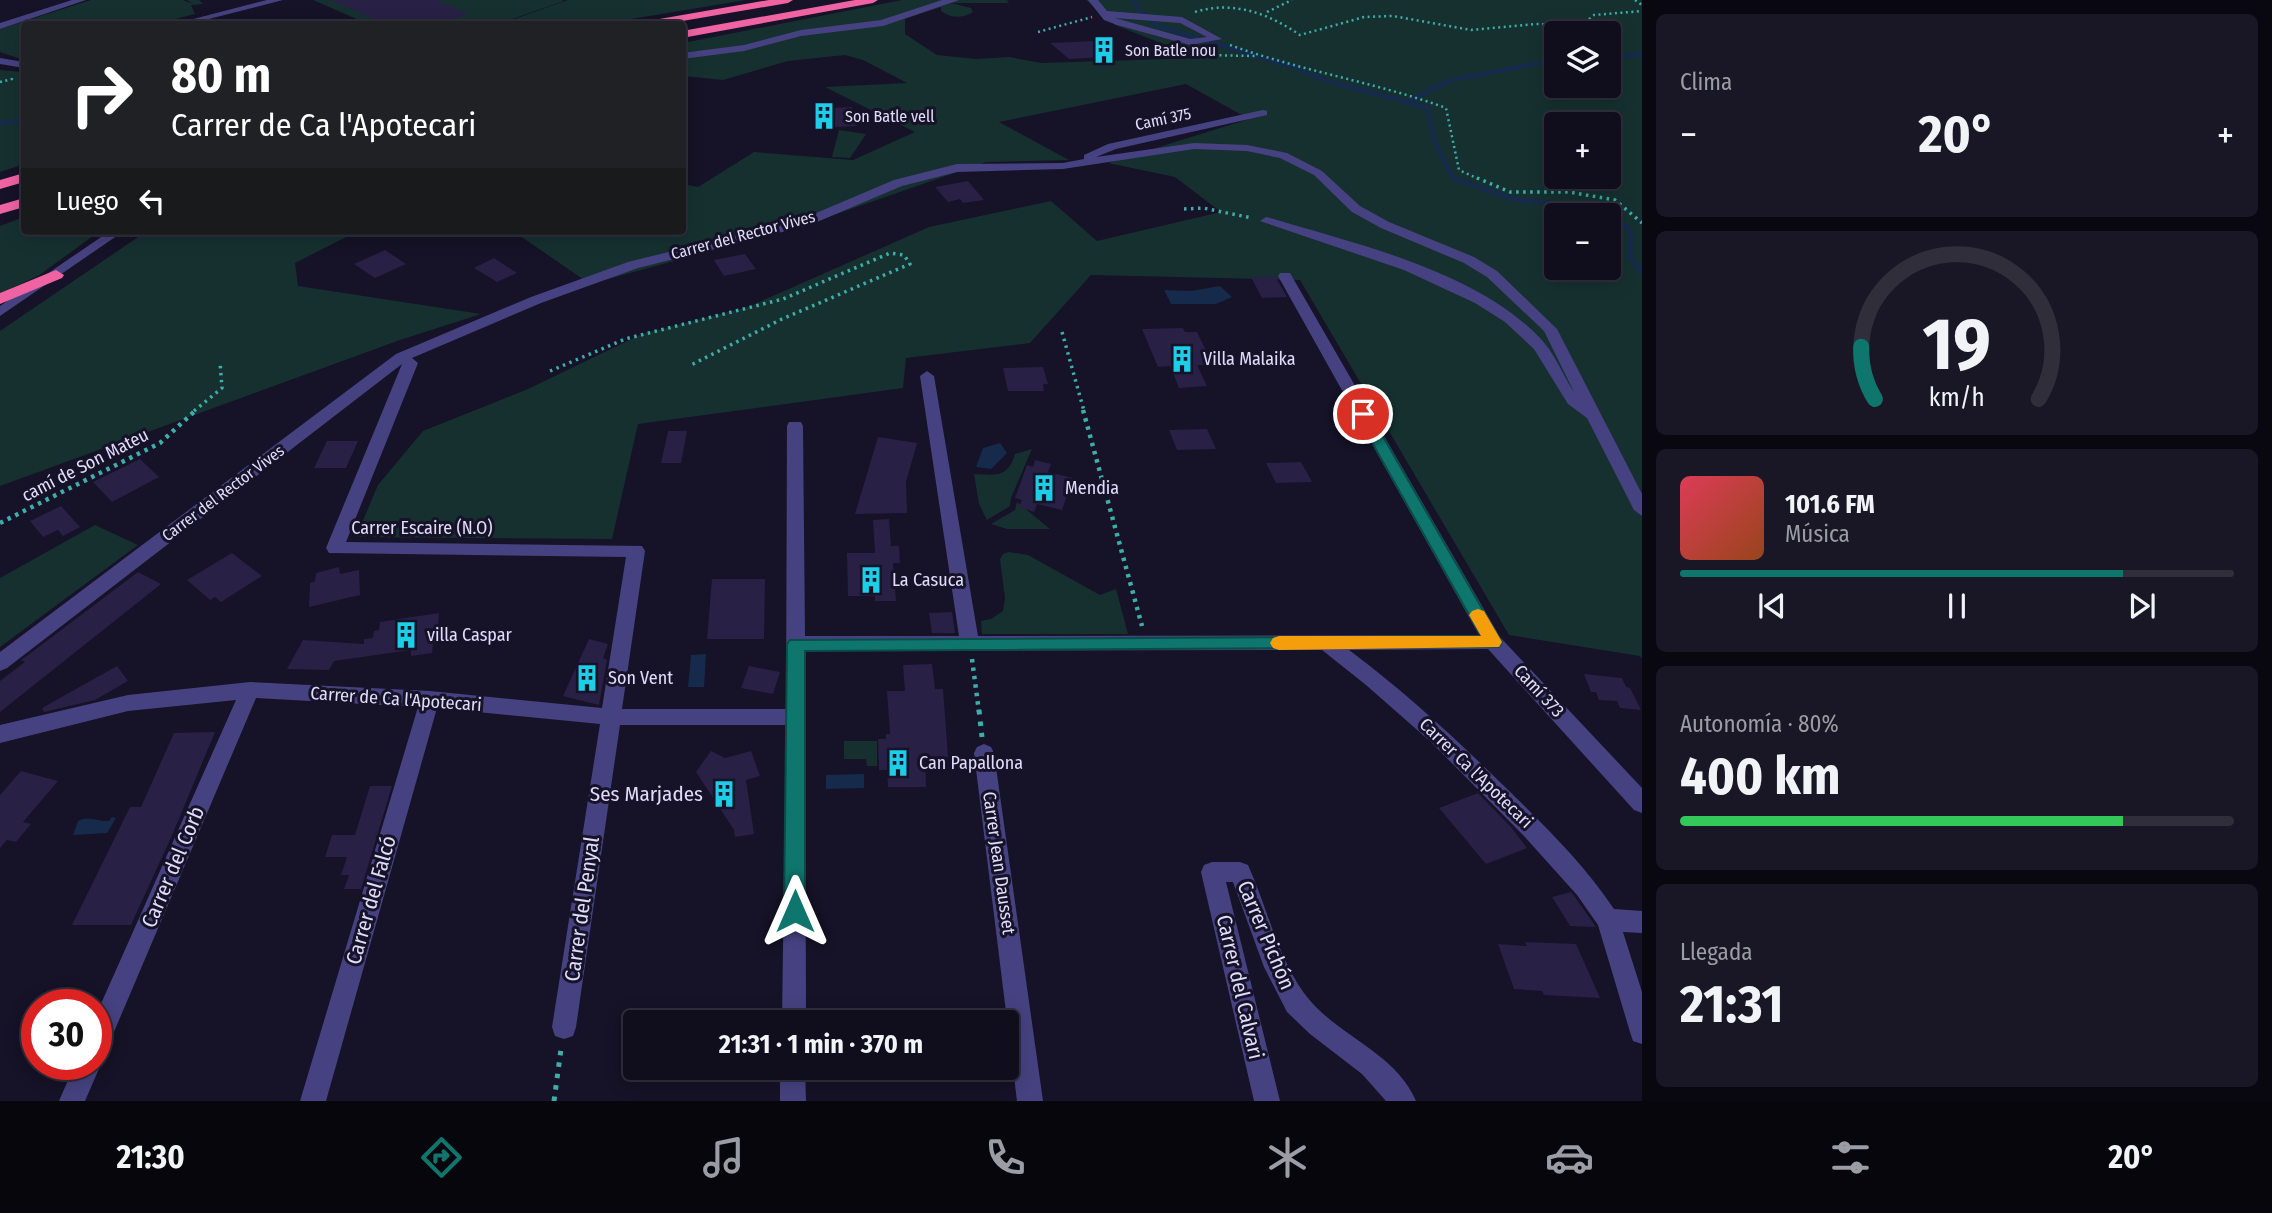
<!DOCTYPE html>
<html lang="es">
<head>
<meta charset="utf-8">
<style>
  body { margin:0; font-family:"Fira Sans Condensed",sans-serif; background:#191726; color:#f1f3f6; height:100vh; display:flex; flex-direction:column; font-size:26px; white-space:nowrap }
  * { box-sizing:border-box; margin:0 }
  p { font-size:23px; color:#9c9ca4 }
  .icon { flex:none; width:38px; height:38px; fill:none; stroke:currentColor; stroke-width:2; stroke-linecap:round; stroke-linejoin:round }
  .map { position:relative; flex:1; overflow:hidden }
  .panel { display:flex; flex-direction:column; gap:14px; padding:14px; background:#090810; width:630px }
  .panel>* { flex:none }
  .hud { position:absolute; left:21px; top:21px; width:665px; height:214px; border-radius:7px; box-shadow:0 4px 18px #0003,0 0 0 2px #302e3b; background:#202124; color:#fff; overflow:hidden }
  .controls { position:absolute; left:1544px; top:21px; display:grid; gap:14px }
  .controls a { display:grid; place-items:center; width:77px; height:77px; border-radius:7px; background:#100e1d; box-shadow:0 4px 18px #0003,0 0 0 2px #302e3b; font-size:35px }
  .speed { position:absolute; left:21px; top:989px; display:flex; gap:14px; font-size:35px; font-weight:700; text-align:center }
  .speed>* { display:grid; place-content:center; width:91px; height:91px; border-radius:50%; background:#100e1d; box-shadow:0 4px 18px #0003,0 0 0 2px #302e3b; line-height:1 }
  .speed .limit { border:10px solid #d22; background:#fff; color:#111 }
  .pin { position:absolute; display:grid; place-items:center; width:60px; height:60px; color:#fff; margin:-30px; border:4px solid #fff; border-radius:50%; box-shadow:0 2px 7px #0007 }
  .me { position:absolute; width:77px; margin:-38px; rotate:0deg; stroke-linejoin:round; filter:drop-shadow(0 0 5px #0008) }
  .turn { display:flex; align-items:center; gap:24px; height:147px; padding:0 35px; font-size:32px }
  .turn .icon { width:91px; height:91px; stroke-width:2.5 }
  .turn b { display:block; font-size:49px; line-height:60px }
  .then { display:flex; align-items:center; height:66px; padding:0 35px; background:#0003; gap:14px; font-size:26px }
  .big { font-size:52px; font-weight:700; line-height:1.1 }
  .panel .card { flex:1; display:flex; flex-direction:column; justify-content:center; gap:10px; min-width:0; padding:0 24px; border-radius:10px; background:#191726 }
  .panel .dial { align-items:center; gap:0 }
  .dial svg { height:182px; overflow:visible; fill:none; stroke:#302e3b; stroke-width:7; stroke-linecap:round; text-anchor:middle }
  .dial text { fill:#f1f3f6; stroke:none }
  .song { display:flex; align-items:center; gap:21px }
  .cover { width:84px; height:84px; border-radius:10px; background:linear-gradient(135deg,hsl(350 70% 55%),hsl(20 70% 35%)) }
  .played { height:7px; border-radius:4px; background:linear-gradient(90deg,#0f766e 80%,#302e3b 80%) }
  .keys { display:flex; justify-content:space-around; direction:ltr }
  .heat { display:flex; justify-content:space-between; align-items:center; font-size:38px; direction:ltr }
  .charge { height:10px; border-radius:5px; background:linear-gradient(90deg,#34c759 80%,#302e3b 0) }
  .trip { position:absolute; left:623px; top:1010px; width:396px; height:70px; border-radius:7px; background:#100e1d; box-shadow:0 4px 18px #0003,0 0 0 2px #302e3b; font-weight:700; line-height:70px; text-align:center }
  .tabs { display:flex; height:112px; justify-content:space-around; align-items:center; background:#06060c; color:#9c9ca4 }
  .tabs .icon { width:49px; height:49px }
  .tabs .current { color:#0f766e }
  .tabs b { font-size:32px; color:#f1f3f6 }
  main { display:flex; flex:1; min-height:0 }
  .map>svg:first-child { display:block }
  .green { fill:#163030; fill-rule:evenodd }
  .water { fill:#162a4c }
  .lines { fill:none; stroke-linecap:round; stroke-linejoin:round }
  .stream-far1 { stroke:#162a4c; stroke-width:4.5 }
  .stream { stroke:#162a4c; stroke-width:5 }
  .building { fill:#292046 }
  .path-far3 { stroke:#3daeaa; stroke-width:2.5; stroke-dasharray:2 3.5; stroke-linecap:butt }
  .path-far2 { stroke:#3daeaa; stroke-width:3.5; stroke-dasharray:2.5 4.5; stroke-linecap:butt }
  .path-far1 { stroke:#3daeaa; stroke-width:4.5; stroke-dasharray:3.5 5; stroke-linecap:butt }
  .path { stroke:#3daeaa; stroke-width:5; stroke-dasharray:4.5 7; stroke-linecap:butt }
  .minor { fill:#464281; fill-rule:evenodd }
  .highway { fill:#ef63a3; fill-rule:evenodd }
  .route { fill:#0f766e; stroke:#0a4d48; stroke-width:2 }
  .slow { fill:#f59e0b }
  .labels { text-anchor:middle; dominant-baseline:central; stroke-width:6; stroke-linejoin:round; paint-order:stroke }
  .far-poi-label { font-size:16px; fill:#e0dcfb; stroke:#161227; text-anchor:start }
  .far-street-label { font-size:16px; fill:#e0dcfb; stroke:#161227 }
  .poi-label { font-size:18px; fill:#e0dcfb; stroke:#161227; text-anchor:start }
  .street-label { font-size:18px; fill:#e0dcfb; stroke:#161227 }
  .near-poi-label { font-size:21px; fill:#e0dcfb; stroke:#161227; text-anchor:end }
  .near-street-label { font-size:21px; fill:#e0dcfb; stroke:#161227 }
</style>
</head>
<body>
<main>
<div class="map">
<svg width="1642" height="1101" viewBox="0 0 1642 1101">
  <rect width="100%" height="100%" fill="#161227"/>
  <path class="green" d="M91,0H183L193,4L187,0H199L203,4L191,5L195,14L155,24H24V60L0,52V29Z
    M313,0H562L564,1L504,22L488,24H368Z
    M568,0H746L601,24H500Z
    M902,0H1007L1009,3H951L971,8L973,12C963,19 950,18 941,11V7L905,19V34L937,55L976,59L1010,57L1041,63L1199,58L1115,25L1086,0H1642V658L1640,656L1509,635L1300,280L1091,275L1030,343L906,358L903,388L638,424L612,539L356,537L378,485L423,431L528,389L642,334L748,307L929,227L1051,201L1097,241L1221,212L1175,177L1108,163L1249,119L1186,84L999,122L1069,160L986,162L802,226L590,284L513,231H682L683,184L698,187L754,152L853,160L915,132L825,87L907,83L863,60L845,55L788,61L723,80L683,76V43ZM1556,33H1608V86H1556ZM1556,124H1608V177H1556ZM1556,215H1608V268H1556Z
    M0,70L24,72V164L0,172Z
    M839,130L866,134L850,158L832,157Z
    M24,217V231H100L38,276L0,293V226Z
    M147,231H358L295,263L298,286L481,314L400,340L0,486V331Z
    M1032,449L1011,498L1010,506L987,520L979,504L974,474C996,475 1008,478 1015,454Z
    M1017,502L1050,529H1007L991,524L1015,510Z
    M95,525L138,545L0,647V578Z
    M1009,552L1028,555L1100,595L1116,589L1128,634H982L981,621L991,619L1003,611L1005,598L1000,559L1003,554Z
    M844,741H877V766H867L866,759H844Z"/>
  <path class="water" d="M1220,286L1232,297L1216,304H1171L1164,290L1191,291Z
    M1000,443L1007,453L991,469L976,467L983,448Z
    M706,654L704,687H688L691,655Z
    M864,774V788L826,789V775Z
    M112,817L116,818L107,833L73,835L78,821C89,815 97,822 109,821Z"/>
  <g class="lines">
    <path class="stream-far1" d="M1134,0L1138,9L1158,26L1296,68L1324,80L1428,108L1434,140L1453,178L1458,180
      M1608,57L1642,54
      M1407,102L1451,80L1556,60
      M0,123L24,121"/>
    <path class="stream" d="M1453,178L1513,199L1605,209L1631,231L1630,258L1642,271"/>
  </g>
  <path class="building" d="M330,0H436L468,14L438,24H386Z
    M1094,41L1107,57L1069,59L1050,43Z
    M852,107L857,126L835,127L831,108Z
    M968,181L984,200L963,203L960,199L948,202L935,187Z
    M385,250L406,264L375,278L354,264Z
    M745,254L756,269L724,276L714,260Z
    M494,258L517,273L497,282L474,268Z
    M1275,276L1287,297L1262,298L1251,277Z
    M1183,328L1185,332H1197L1213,365H1197L1207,386L1179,388L1170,366L1158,367L1142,329Z
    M1043,367L1048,384H1043L1044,391H1008L1003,368Z
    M1207,429L1216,449L1177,450L1169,430Z
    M668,431H687L681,463H661Z
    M878,437L917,443L906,482L907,513L855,514Z
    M327,441H358L346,468H314Z
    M140,459L159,477L112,502L93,482Z
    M1035,460L1051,464L1048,472L1073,478L1062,510L1037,504L1034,512L1019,507L1022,500L1015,498L1027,465L1033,467Z
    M1301,462L1312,482L1276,483L1266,463Z
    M61,506L80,527L63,536L58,530L43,537L30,521Z
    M889,519L891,546H899L900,563H893L896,601H875V596H848L847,553H875L873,520Z
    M232,553L262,576L221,602L215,597L210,600L187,580Z
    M339,567L340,574L359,570L360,595L309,607L310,583L315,581L316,573Z
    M138,572L161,584L0,712V681L25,662L21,660L24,658Z
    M712,579H765L764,639H707Z
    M952,612L955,633H932L929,613Z
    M439,613L437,643L433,644L432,653L411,656V650L334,661L329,670L287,669L303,640L364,644V639L373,638L374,631L379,630L380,622Z
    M589,639L608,644L603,658L607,660L599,705L563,696Z
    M932,664L935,689H943L948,757H925L926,787H888L887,770H879L878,739H886V734H890L887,691H905L903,665Z
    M117,666L128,681L95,700L44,712L42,708Z
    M749,666L780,672L773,694L741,688Z
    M1584,674L1622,678L1626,687L1630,688L1641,710L1620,708L1617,701L1599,700L1596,692H1591Z
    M215,732L173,833L131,925H72L130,807H141L174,733Z
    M711,751L725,758L751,751L760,776L746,780L754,834L735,837L734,830L696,772Z
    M21,771L58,781L23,822L31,824L16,842L7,840L0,848V795Z
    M370,786H392L361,889H344L349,875H341L347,857H325L332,835H355Z
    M1478,793L1511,827L1527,848L1486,864L1439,808Z
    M1571,892L1575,897L1596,927L1570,926L1552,897Z
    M1525,942L1576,944L1600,998L1544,995L1542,991L1514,989L1498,944L1527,946Z"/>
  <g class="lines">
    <path class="path-far3" d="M1635,0L1642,5
      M1195,12C1234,0 1269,14 1300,35L1364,17L1393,16L1471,30L1536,24L1581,26L1594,15L1642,11
      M1267,12L1292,0
      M1038,32L1092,17
      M1230,45C1301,71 1375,82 1446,108L1459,170L1481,180
      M1203,55L1255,56
      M0,82L12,79V76"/>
    <path class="path-far2" d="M1477,178L1510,192H1569L1615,200L1642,223
      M1184,209L1203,208L1252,218
      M1062,332L1084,411
      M550,371L625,339L783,299L890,253L904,255L910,264L782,319L691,365
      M194,411L222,388L220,362"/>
    <path class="path-far1" d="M1083,410L1142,626
      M0,523L160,443L196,410
      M972,659L979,712"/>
    <path class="path" d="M979,710L982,737
      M554,1101L561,1049"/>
    <path class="minor" d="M72,0H86L0,29V23Z
      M267,0H283L189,24H174Z
      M942,0H959L883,26L801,36L744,51L682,59V53L744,45L801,30L881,20Z
      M1088,0H1098L1107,11L1182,17L1222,39L1190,45L1117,25L1104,20ZM1115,18L1180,23L1207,37L1190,39Z
      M0,58L24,62V68L0,64Z
      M1263,110L1267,111V115L1116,149L1096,157L1194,143L1247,145L1287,153L1322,171L1360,206L1389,222L1474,257L1497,271L1557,329L1642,494V516L1634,510L1587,418L1568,404L1534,349L1505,322L1475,303L1404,270L1260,221L1266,217L1270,218C1357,244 1475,271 1539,337C1555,353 1562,374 1574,392L1544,331L1487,277L1464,263L1381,228L1352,212L1314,175L1280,158L1247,151L1194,149L1063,169L957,172L902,186L810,225L638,268L541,303L412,358L418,363L346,542L642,546L645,551L622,709H786L787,426L789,422H801L803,426L805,636H959L920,376L927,371L934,376L978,636L1479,635L1278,276L1280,273H1290L1500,637L1642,788V813L1634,810L1488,649L1349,650C1404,691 1454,737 1503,785C1543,824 1583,863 1614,909L1642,911V933L1623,932L1642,992V1044L1633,1041L1630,1032L1598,925L1577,895L1523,835L1432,743L1366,685L1322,650L805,651L806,1022H782L786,725H620L576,1027L573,1036L564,1039L555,1036L552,1027L600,724L437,708L326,1101H300L418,707L256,698L105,1053L97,1056L101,1064L85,1101H59L75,1064H96V1015L236,700L128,711L0,743V725L128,695L250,682L430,691L602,708L626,557L329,553L326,548L402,364L7,668L0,671V652L396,354L531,297L628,262L802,219L894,180L957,164L1063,163L1084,159V155L1108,144Z
      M110,231H124L0,316V306Z
      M984,744L991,747L994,753L1043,1101H1017L974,753L977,747Z
      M1212,862H1240L1248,865C1267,907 1277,955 1304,993C1334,1035 1395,1051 1416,1101H1386L1362,1074L1310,1034L1287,1012L1264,967L1233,882H1226L1280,1101H1254L1201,872L1204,865Z
      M780,1068H805L806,1101H780Z"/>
    <path class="highway" d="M769,0H793L788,3L665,24H642L648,21Z
      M855,0H878L873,3L682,38V31Z
      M24,173V182L0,189V180Z
      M24,198V207L0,214V205Z
      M56,270L64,275L62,278L0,304V293Z"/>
  </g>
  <path class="route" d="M1363,409L1370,414L1499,638L1502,642L1499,647L805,651V911L802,918L795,921L787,918L784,911L787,644L790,640L1481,636L1356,414Z"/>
  <path class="slow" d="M1478,609L1484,611L1502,642L1499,647L1279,650L1273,648L1270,643L1273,638L1279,636H1481L1469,615L1472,611Z"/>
  <defs>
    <symbol id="building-bare" viewBox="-9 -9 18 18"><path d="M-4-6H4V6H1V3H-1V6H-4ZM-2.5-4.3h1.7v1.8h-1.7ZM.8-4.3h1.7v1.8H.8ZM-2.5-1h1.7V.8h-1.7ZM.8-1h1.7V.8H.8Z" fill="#1ccee7" stroke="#161227" stroke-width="2.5" paint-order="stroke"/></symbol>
  </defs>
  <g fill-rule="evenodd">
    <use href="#building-bare" x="1085" y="31" width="38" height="38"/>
    <use href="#building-bare" x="805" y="97" width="38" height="38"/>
    <use href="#building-bare" x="1163" y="340" width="38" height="38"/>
    <use href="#building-bare" x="1025" y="469" width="38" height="38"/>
    <use href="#building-bare" x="852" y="561" width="38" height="38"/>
    <use href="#building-bare" x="387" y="616" width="38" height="38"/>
    <use href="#building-bare" x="568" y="659" width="38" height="38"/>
    <use href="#building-bare" x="879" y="744" width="38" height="38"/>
    <use href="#building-bare" x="705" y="775" width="38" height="38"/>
  </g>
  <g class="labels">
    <g class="far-poi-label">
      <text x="1125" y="50">Son Batle nou</text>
      <text x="845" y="116">Son Batle vell</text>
    </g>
    <g class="far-street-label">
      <text transform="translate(1163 119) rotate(-12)">Camí 375</text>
      <text transform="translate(743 235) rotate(-15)">Carrer del Rector Vives</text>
      <text transform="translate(223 493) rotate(-37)">Carrer del Rector Vives</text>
    </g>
    <g class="poi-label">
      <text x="1203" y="359">Villa Malaika</text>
      <text x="1065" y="488">Mendia</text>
      <text x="892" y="580">La Casuca</text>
      <text x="427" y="635">villa Caspar</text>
      <text x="608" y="678">Son Vent</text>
      <text x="919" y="763">Can Papallona</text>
    </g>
    <g class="street-label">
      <text transform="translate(85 465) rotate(-27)">camí de Son Mateu</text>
      <text x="422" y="528">Carrer Escaire (N.O)</text>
      <text transform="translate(1539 691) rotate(47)">Camí 373</text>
      <text transform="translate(396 699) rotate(4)">Carrer de Ca l'Apotecari</text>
      <text transform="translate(1476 773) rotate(44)">Carrer Ca l'Apotecari</text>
      <text transform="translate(999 863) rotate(82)">Carrer Jean Dausset</text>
    </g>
    <g class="near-poi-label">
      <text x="703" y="794">Ses Marjades</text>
    </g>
    <g class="near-street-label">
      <text transform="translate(173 867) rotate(-67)">Carrer del Corb</text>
      <text transform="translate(371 900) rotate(-74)">Carrer del Falcó</text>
      <text transform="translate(582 909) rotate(-82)">Carrer del Penyal</text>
      <text transform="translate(1266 935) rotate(67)">Carrer Pichón</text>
      <text transform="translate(1240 987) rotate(77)">Carrer del Calvari</text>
    </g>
  </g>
</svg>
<div class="controls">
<a><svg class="icon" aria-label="layers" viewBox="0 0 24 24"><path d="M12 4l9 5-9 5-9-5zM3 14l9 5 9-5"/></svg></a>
<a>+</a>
<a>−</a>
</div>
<div class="speed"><div class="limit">30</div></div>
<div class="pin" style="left:1363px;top:414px;background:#d93025"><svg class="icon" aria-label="arrive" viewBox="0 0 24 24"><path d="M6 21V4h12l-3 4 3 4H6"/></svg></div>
<svg class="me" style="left:795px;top:911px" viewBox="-20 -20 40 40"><path d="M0-17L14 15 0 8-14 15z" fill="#0f766e" stroke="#fff" stroke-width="4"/></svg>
<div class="trip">21:31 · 1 min · 370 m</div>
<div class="hud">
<div class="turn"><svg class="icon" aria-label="right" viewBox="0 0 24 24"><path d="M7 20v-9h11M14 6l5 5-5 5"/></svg><div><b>80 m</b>Carrer de Ca l'Apotecari</div></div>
<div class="then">Luego<svg class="icon" aria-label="left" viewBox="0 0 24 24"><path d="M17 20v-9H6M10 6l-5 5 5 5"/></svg></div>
</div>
</div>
<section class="panel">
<div class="card"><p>Clima</p>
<div class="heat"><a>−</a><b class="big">20°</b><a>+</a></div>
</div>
<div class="card dial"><svg viewBox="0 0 100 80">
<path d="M14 69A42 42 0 1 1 86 69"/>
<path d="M14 69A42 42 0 0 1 8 46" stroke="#0f766e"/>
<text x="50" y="56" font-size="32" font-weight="700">19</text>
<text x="50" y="72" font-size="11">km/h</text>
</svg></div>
<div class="card">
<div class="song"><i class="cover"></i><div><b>101.6 FM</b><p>Música</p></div></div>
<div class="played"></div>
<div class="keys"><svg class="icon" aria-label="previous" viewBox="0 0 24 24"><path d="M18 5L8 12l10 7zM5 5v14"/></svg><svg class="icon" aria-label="pause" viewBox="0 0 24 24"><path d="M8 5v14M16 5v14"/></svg><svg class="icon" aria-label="next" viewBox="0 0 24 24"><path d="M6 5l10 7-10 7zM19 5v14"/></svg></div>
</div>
<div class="card"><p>Autonomía · 80%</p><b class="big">400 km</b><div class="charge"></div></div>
<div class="card"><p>Llegada</p><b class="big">21:31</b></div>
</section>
</main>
<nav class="tabs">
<b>21:30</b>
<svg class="icon current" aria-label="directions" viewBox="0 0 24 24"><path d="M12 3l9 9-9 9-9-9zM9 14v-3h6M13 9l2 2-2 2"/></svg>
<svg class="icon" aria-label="music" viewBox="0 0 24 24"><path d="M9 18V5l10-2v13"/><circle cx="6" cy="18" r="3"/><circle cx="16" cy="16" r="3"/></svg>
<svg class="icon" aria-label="phone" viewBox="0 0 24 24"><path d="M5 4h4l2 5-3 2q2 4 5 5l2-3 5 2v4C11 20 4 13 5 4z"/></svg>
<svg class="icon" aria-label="climate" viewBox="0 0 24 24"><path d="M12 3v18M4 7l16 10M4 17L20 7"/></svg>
<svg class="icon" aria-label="car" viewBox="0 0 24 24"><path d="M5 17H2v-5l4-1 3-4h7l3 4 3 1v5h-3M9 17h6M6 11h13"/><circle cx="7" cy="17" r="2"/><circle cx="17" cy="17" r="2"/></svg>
<svg class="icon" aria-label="filters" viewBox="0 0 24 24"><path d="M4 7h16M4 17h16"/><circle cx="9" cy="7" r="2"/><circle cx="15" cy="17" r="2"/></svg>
<b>20°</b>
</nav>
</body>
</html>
